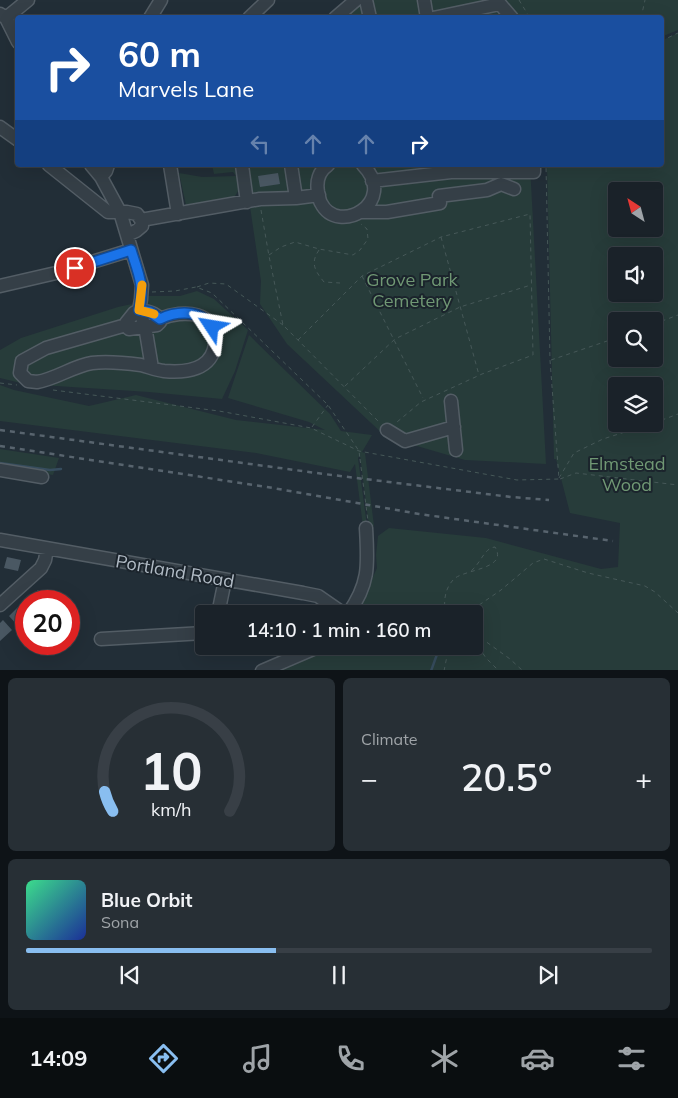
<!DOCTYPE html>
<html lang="en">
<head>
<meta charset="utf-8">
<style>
  body { margin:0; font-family:Mulish,sans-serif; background:#272f35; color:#f1f3f6; height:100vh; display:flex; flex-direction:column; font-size:19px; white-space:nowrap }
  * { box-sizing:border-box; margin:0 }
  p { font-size:16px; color:#9fa4a8 }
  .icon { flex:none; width:28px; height:28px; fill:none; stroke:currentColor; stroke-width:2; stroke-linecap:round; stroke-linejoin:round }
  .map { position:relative; height:670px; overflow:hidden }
  .details { display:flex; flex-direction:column; gap:8px; padding:8px; background:#0e1317; flex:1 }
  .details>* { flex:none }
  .guide { position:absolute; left:15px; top:15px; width:649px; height:152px; border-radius:5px; box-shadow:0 5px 20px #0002,0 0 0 1px #383f46; background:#1a4fa0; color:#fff; overflow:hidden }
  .needle { width:32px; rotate:324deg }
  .tools { position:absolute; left:608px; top:182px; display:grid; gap:10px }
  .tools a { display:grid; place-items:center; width:55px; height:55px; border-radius:5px; background:#1a2229; box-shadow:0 5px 20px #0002,0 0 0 1px #383f46; font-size:25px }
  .speed { position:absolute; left:15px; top:590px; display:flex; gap:10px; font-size:25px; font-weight:700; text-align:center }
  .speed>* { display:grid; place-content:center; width:65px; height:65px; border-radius:50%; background:#1a2229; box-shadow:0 5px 20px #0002,0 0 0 1px #383f46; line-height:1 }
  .speed .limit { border:8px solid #d22; background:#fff; color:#111 }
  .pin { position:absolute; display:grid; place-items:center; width:42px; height:42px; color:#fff; margin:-21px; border:2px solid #fff; border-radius:50%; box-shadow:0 1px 5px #0007 }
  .me { position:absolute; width:55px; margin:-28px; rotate:303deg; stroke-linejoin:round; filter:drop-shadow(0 0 4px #0008) }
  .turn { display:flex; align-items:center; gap:18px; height:105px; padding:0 20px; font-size:22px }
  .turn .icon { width:65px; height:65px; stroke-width:2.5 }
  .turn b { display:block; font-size:35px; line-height:42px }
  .lanes { display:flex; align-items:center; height:48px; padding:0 20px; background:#0003; justify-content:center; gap:25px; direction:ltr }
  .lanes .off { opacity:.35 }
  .big { font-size:38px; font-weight:600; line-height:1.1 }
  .details .card { flex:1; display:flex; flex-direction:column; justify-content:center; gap:8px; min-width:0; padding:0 18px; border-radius:8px; background:#272f35 }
  .details .dial { align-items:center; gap:0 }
  .dial svg { height:130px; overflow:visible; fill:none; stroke:#383f46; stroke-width:7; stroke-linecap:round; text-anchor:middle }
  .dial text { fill:#f1f3f6; stroke:none }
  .song { display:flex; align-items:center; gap:15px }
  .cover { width:60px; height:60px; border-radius:8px; background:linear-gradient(135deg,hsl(150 70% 55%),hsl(230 70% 35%)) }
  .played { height:5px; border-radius:2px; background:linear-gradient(90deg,#89bef0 40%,#383f46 40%) }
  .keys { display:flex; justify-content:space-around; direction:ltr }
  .heat { display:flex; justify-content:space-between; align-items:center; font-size:28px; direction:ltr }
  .details .tiles { flex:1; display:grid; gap:8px; grid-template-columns:1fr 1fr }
  .card:last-child { grid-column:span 2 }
  .trip { position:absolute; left:195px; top:605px; width:288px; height:50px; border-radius:5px; background:#1a2229; box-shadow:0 5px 20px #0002,0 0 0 1px #383f46; font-weight:600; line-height:50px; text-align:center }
  .menu { display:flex; height:80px; justify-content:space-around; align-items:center; background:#0a0e10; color:#9fa4a8 }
  .menu .icon { width:35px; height:35px }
  .menu .current { color:#89bef0 }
  .menu b { font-size:22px; color:#f1f3f6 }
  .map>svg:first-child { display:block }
  .green { fill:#273c3a; fill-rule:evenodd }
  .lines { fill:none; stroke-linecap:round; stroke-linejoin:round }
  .stream { stroke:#364c5d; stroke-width:2.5 }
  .building { fill:#4a5863 }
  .minor-casing { stroke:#535d65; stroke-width:15 }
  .path { stroke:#465858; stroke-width:1; stroke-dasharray:4 4; stroke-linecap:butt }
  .minor { stroke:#353f47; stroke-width:12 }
  .rail { stroke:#58646e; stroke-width:2.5; stroke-dasharray:5 5; stroke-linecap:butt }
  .path-bridge { stroke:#465858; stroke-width:1; stroke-dasharray:4 4; stroke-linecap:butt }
  .route-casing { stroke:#114b97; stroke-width:12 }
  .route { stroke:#1a73e8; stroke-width:9 }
  .slow { stroke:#f59e0b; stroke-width:9 }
  .labels { text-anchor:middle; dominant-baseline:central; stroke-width:4; stroke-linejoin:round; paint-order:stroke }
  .park-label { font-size:18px; fill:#709874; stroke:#1b242c }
  .street-label { font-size:18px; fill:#b0bac4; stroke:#1b242c }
</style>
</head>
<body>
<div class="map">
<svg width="678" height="671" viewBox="0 0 678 671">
  <rect width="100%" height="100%" fill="#222e37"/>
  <path class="green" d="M364,0H491L507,18H341Z
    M506,0H678V30L661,37V18L519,17Z
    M678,33V670L265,671L325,646H474V614H351L369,586L377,568L376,555L378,536L389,528L486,538L601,569L618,567L620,523L570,513L556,459H554L547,165H661V41ZM616,191H654V229H616ZM616,256H654V294H616ZM616,321H654V359H616ZM616,386H654V424H616Z
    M212,165H530L546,464L465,460L386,437L287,344L260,304L261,281L248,193L240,188L235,196L186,205L179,173L202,177L236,176L233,172L214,174Z
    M197,291L214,299L248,330L235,371L222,399L149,392L25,384L0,378V350L21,338L118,307L132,304L137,308L146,296H180Z
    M249,335L330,414L341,431L372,435L362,452L365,453L374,526H369L360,455L358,458L367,526H363L355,464L350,472L256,453L0,421V385L14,390L89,406L136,395L236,420L325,430L309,422L228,398Z
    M0,449L59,458L53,475L0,467Z"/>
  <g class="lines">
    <path class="stream" d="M0,463L50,470L61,469
      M431,671L440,646"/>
  </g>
  <path class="building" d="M278,173L280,184L260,187L258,176Z
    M7,557L21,560L18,571L4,568Z
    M38,590L47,599L45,601H25Z
    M20,605L26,612V618L18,626L9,616Z
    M3,620L12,630L0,641V623Z"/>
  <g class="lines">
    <defs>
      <path id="minor" d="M366,0L370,18
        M424,0L427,18
        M0,14L6,18L18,42
        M6,18L28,0
        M150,18L161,0
        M249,18L268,0
        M335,18L356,0
        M433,18L500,4L512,18
        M0,127L18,140
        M49,165L108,212H127L137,214L141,220L142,226L136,231L127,235
        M91,165L101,177L120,212L142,285L141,299L139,310L145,326L152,368
        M170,165L178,214
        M242,165L247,202
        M291,165L296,198
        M328,165C319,171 316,181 318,192C319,195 319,200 321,203C338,237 399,202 363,165
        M101,177L106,171L108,165
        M372,181L451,172H534V165
        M361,212H387L440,203L439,196L487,190L501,184L514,189
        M141,220L260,199L296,198L319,195
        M0,286L56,273L131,250
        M139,310C147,312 158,312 160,322L157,325L129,329L126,326V323L134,313Z
        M126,325L46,348L22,361L20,373L28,381L37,382C56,379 73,366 92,363C107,361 126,363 141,365C149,367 156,370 164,371C186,373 212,370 215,344C219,311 183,309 160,319
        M451,401L456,450
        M387,430L405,441L454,427
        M0,470L42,477
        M0,540L303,593L318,596L344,614
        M0,605L41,568L45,560L47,549
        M218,614L225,580
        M348,614C370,583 368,565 366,528
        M101,639L204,633
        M262,671L320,646"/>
    </defs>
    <use href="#minor" class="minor-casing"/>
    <path class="path" d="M519,0L530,18
      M641,18L645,0
      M661,41L678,33
      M261,210L269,256L283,325L379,422
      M441,237L479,375
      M319,250C310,263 315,271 324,282L340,283
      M269,255L281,247L295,242L319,249L353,255L360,250L368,239L367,229L361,224
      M362,276L423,398
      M197,287L209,283L226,284L283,325
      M152,292L175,291L196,287L212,293L328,405L359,451L360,459
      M654,324L678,315
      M298,340L362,276L441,237L530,214L533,355L482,374L421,402L397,422
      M551,360L616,338
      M0,383L17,385
      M345,386L395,339L460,307L531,285
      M53,390L219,411L311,428L359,451L517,480L559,479L550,360L546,165
      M654,423L678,414
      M312,427L328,405
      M559,478L574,453L603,439L650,424
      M560,479L576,473L678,485
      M445,614C444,602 444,590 453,580C462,569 509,570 495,547C484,548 481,563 471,571
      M466,614L501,590L533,563L544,559L588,573L645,586L655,592L678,613
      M474,633L510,659L523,671
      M474,640L486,658L499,671
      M444,671L449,646"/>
    <use href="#minor" class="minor"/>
    <path class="rail" d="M0,430L324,474L511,497L549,500
      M0,446L267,487L419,514L613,541"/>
    <path class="path-bridge" d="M360,459L368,521"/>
  </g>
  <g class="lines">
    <defs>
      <path id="route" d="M75,268L131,250C138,273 145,285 139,310L150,312L160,319C177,311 200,309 212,327"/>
    </defs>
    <use href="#route" class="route-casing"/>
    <use href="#route" class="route"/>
    <path class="slow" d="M142,285L139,310L154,314"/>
  </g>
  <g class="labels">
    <g class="park-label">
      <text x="412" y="279">Grove Park<tspan x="412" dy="21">Cemetery</tspan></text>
      <text x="627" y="463">Elmstead<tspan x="627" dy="21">Wood</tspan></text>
    </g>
    <g class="street-label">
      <text transform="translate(175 571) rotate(10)">Portland Road</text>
    </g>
  </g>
</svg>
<div class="tools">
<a><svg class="needle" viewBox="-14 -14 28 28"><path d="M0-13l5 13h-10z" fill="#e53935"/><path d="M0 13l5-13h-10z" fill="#9fa4a8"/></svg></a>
<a><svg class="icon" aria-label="sound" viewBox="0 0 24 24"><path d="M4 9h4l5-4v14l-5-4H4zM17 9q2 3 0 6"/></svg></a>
<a><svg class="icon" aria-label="search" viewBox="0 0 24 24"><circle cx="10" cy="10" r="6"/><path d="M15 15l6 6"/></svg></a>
<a><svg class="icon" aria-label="layers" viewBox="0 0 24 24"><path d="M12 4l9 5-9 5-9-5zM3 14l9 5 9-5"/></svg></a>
</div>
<div class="speed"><div class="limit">20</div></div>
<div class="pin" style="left:75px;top:268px;background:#d93025"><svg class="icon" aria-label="arrive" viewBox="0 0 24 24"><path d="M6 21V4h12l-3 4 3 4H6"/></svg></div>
<svg class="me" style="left:212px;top:327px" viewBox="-20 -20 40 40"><path d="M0-17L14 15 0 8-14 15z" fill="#1a73e8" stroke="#fff" stroke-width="4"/></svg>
<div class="trip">14:10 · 1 min · 160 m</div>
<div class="guide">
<div class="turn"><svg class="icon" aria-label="right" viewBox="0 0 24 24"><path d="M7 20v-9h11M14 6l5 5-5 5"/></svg><div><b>60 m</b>Marvels Lane</div></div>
<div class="lanes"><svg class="icon off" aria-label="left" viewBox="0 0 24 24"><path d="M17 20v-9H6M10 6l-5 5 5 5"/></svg><svg class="icon off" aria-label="ahead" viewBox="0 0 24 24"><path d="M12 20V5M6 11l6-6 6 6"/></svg><svg class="icon off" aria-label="ahead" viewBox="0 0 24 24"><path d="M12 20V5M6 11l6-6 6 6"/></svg><svg class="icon" aria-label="right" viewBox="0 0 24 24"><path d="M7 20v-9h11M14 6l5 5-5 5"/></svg></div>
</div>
</div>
<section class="details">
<div class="tiles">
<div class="card dial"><svg viewBox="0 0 100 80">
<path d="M14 69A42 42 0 1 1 86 69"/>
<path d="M14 69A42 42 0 0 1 9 57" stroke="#89bef0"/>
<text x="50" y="56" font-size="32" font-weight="700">10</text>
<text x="50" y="72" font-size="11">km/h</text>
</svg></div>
<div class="card"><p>Climate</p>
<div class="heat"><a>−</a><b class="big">20.5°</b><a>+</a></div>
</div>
<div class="card">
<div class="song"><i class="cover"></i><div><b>Blue Orbit</b><p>Sona</p></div></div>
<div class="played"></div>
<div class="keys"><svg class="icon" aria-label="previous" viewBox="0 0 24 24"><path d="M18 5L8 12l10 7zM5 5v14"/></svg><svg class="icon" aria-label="pause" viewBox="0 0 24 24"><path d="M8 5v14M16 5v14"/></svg><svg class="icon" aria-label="next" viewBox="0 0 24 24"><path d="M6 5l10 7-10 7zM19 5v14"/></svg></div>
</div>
</div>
</section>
<nav class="menu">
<b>14:09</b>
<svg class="icon current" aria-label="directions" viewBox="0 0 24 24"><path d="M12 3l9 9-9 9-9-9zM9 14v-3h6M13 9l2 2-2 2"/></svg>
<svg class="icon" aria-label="music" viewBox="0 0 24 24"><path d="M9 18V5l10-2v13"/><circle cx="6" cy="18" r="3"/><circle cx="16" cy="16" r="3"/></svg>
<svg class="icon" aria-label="phone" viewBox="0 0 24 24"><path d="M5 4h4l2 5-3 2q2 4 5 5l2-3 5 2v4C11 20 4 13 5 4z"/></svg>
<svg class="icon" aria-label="climate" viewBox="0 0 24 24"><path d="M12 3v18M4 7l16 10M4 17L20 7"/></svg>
<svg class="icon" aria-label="car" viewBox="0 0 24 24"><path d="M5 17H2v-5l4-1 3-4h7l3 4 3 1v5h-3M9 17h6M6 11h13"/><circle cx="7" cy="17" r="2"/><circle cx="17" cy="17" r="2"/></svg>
<svg class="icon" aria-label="filters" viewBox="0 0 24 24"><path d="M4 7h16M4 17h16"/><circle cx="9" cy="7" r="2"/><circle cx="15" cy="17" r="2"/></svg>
</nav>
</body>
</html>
